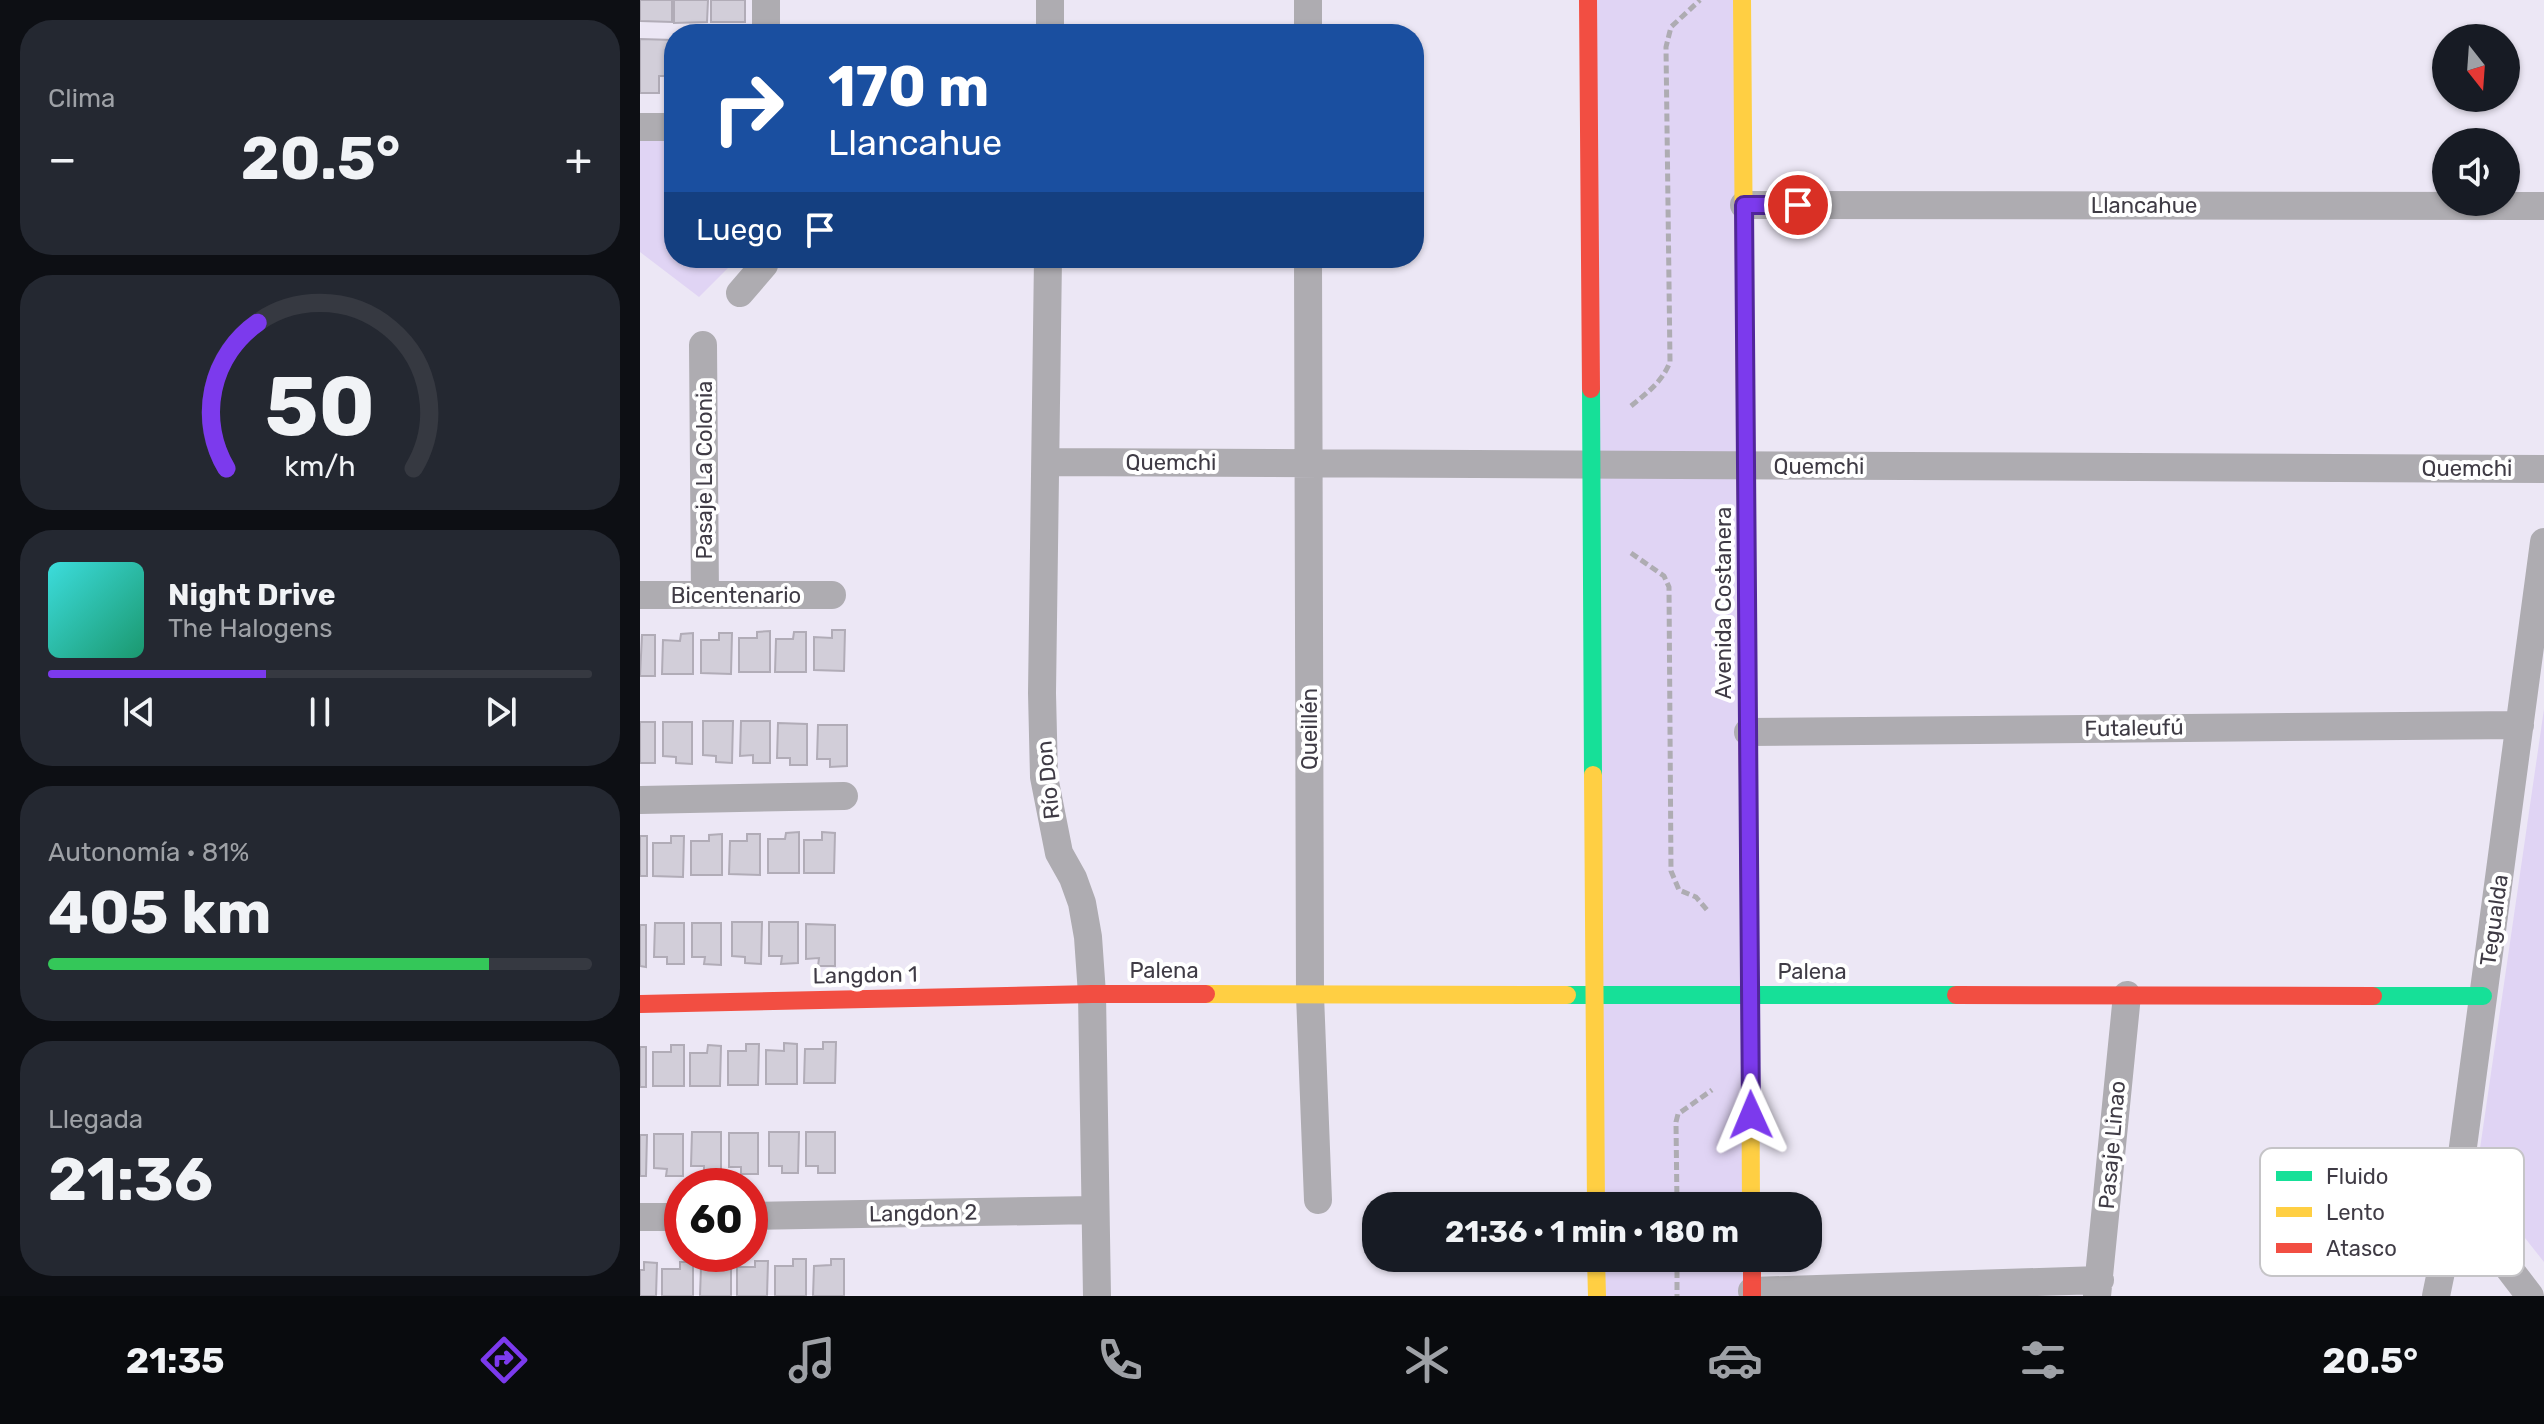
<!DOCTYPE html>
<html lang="es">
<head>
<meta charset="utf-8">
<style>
  body { margin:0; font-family:Rubik,sans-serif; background:#242831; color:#f1f3f6; height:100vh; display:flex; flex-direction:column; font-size:30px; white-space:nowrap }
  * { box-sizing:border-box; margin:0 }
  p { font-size:26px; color:#9ea1a6 }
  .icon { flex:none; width:44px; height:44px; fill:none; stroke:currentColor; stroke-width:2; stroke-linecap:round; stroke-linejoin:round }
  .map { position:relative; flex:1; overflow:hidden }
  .side { display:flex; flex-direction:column; gap:20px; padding:20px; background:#0d0f14; width:640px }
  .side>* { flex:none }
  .banner { position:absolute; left:24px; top:24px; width:760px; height:244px; border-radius:32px; box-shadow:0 2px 6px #0004; background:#1a4fa0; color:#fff; overflow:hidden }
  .needle { width:52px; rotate:163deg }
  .controls { position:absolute; left:1792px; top:24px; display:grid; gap:16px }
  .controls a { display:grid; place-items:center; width:88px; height:88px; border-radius:50%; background:#171b24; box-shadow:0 2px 6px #0004; font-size:40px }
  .speed { position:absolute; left:24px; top:1168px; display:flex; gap:16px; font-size:40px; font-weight:700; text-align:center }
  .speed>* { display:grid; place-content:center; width:104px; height:104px; border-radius:50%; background:#171b24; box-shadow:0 2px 6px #0004; line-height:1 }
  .speed .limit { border:12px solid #d22; background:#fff; color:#111 }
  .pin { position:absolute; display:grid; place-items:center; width:68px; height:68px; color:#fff; margin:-34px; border:4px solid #fff; border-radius:50%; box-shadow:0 2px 8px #0007 }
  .me { position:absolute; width:88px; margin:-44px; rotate:359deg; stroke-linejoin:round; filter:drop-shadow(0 0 6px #0008) }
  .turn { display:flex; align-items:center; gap:28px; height:168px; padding:0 32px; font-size:36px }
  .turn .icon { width:104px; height:104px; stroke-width:2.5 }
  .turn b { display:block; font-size:56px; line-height:68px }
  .then { display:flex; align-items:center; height:76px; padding:0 32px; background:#0003; gap:16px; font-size:30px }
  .big { font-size:60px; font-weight:700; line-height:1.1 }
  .side .card { flex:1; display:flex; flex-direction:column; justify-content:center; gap:12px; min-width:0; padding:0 28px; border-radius:32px; background:#242831 }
  .side .dial { align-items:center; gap:0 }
  .dial svg { height:208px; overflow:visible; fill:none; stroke:#363941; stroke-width:7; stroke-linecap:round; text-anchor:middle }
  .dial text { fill:#f1f3f6; stroke:none }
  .song { display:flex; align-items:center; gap:24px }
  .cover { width:96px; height:96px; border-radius:12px; background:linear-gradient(135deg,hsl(180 70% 55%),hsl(160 70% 35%)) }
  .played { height:8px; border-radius:4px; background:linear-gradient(90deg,#7c3aed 40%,#363941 40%) }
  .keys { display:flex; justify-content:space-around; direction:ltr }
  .heat { display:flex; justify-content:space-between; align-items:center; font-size:44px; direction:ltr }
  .charge { height:12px; border-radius:6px; background:linear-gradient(90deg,#34c759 81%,#363941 0) }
  .trip { position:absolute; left:722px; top:1192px; width:460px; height:80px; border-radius:32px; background:#171b24; box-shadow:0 2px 6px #0004; font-weight:700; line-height:80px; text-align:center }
  .menu { display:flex; height:128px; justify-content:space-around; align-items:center; background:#090b0e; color:#9ea1a6 }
  .menu .icon { width:56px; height:56px }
  .menu .active { color:#7c3aed }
  .menu b { font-size:36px; color:#f1f3f6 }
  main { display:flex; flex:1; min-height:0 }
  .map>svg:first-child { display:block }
  .green { fill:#e0d4f4 }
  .building { fill:#d2ced9; stroke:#b1acb7; stroke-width:2 }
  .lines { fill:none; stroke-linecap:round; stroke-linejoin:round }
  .path { stroke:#aeacb2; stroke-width:5; stroke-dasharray:8 4; stroke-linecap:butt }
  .street { stroke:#aeacb1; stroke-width:28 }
  .fast { stroke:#16e098; stroke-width:18 }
  .slow { stroke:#ffcf43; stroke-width:18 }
  .jam { stroke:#f24e42; stroke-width:18 }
  .route-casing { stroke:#51269a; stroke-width:20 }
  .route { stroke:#7c3aed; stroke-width:14 }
  .labels { text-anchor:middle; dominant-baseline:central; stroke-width:8; stroke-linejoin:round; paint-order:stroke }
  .street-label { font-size:22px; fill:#3f3b45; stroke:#fff }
  .key { fill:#fff; stroke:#c5c4c7; stroke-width:2 }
  .key-label { font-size:22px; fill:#3f3b45 }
</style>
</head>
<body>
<main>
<section class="side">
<div class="card"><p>Clima</p>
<div class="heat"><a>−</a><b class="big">20.5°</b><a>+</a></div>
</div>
<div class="card dial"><svg viewBox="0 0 100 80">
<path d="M14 69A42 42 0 1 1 86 69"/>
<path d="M14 69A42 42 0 0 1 26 13" stroke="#7c3aed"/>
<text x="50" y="56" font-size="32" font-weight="700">50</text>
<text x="50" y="72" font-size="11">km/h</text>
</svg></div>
<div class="card">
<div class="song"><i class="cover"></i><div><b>Night Drive</b><p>The Halogens</p></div></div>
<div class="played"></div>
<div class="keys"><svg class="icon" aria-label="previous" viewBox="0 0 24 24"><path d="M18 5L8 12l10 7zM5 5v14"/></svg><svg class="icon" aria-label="pause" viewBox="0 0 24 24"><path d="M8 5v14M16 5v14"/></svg><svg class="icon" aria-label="next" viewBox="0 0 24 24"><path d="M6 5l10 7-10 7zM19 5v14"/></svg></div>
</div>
<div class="card"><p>Autonomía · 81%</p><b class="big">405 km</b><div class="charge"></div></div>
<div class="card"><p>Llegada</p><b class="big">21:36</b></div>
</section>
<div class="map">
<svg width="1904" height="1296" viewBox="0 0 1904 1296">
  <rect width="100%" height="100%" fill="#ece7f5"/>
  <path class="green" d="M956,0H1096L1104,1206H964Z
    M34,138V258H98L59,297L0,252V139Z
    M1904,709V1262L1836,1176Z
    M964,1258H1104V1296H964Z"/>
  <path class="building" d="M0,0H32V22L0,21Z
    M34,0H68L67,22L34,23Z
    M71,0H105V22H71Z
    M0,39L33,40L32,76H19V93H0Z
    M192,630H205L204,671L174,670V637L192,638Z
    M130,631V672H99V638H117V632Z
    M154,632H166V672H135L136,639H153Z
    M53,633V674H22L23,640L40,641L41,634Z
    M79,633H92L91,674L61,673V640H79Z
    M2,635H15V676H0Z
    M63,721H93L92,763L76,762V756L63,755Z
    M101,721H130V763H113V755L100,756Z
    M0,722H15V763H0Z
    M23,722H52V764L36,763V757L23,756Z
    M138,723L167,724V765H150V758H137Z
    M178,725H207V766L190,767V759H177Z
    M159,832V873H128V839H145L146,833Z
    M182,832L195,833L194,873H164V840H182Z
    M82,834V875H51V841H69V835Z
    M107,834H120V875L89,874L90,841H107Z
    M0,836H7V876H0Z
    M31,836H44L43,877L13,876V843H31Z
    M92,922H122L121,964L105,963V957L92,956Z
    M129,922H158V963L141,964L142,956H129Z
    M15,923H44V964H27V957H14Z
    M52,923H81V965L64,964L65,957H52Z
    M166,924L195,925V966H178L179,958L166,959Z
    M0,925H6V967L0,966Z
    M183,1042H196L195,1083H164L165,1049H183Z
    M144,1043L157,1044V1084H126V1050L144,1051Z
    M106,1044H119L118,1085H88V1051H106Z
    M31,1045H44V1086H13V1052H31Z
    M68,1045L81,1046L80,1086H50V1053H67Z
    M0,1047H6V1087H0Z
    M52,1132H81V1174H64V1166H51Z
    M129,1132H159L158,1173H142V1166H129Z
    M166,1132H195V1173H178V1166H166Z
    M89,1133H118V1174H101V1167H89Z
    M14,1134H43V1176H26L27,1169L14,1168Z
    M0,1135H7L6,1176H0Z
    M153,1259H166V1296H135V1266H153Z
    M191,1259H204V1296H173L174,1266L191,1265Z
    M78,1260H91V1296H60L61,1267L78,1268Z
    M115,1261H128L127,1296H97V1267H115Z
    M4,1262L17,1263L16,1296H0V1270H4Z
    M40,1262H53V1296H22V1269H40Z"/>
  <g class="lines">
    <path class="path" d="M991,406C1007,393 1022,382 1030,362L1026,47L1031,27L1060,0
      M991,553L1024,576L1029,587L1031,871L1039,890L1056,897L1067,910
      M1037,1206L1036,1122L1038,1114L1072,1090
      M1037,1258V1296"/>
    <path class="street" d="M668,0V34
      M126,34V0
      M410,34V0
      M0,127H34
      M1104,205L1904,206
      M408,258L402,693L404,777L419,853L433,878L442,903L448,937L452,994L457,1296
      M668,258L670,995L678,1200
      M100,293L124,265V258
      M63,345L65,595
      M407,462L1904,469
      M0,595H192
      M1108,732L1880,725
      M0,800L204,796
      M1816,1199L1890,1296
      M110,1216L455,1210
      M0,1217H42
      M1112,1291L1460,1280
      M1457,1296L1487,995
      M1796,1296L1816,1199L1904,542"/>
    <path class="fast" d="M951,389L953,775
      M927,995H1316
      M1733,996H1843"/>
    <path class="slow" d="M1102,0L1107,666
      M953,775L956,1206
      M566,994L927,995
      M1110,1008L1111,1206
      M956,1258L957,1296"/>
    <path class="jam" d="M948,0L951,389
      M1107,666L1110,1008
      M1316,995L1733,996
      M0,1004L452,994H566
      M1112,1258V1296"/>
  </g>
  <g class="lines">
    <defs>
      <path id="route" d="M1111,1115L1104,205H1158"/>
    </defs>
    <use href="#route" class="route-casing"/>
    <use href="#route" class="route"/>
  </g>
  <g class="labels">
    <g class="street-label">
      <text x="1504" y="205">Llancahue</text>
      <text x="531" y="462">Quemchi</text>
      <text x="1179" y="466">Quemchi</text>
      <text x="1827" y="468">Quemchi</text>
      <text transform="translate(64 470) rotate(-90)">Pasaje La Colonia</text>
      <text x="96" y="595">Bicentenario</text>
      <text transform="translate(1083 603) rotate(-90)">Avenida Costanera</text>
      <text transform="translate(1494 728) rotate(-1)">Futaleufú</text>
      <text transform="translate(669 729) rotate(-90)">Queillén</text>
      <text transform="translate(408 780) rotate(-96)">Río Don</text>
      <text transform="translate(1854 920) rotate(-82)">Tegualda</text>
      <text x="524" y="970">Palena</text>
      <text x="1172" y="971">Palena</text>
      <text transform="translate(225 975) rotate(-1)">Langdon 1</text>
      <text transform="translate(1472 1145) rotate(-85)">Pasaje Linao</text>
      <text transform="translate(283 1213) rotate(-1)">Langdon 2</text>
    </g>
  </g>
  <rect x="1620" y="1148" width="264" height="128" rx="12" class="key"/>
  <rect x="1636" y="1171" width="36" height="10" fill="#16e098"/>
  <rect x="1636" y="1207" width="36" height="10" fill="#ffcf43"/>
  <rect x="1636" y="1243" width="36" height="10" fill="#f24e42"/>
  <g class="key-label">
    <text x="1686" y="1184">Fluido</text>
    <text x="1686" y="1220">Lento</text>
    <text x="1686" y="1256">Atasco</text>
  </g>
</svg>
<div class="controls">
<a><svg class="needle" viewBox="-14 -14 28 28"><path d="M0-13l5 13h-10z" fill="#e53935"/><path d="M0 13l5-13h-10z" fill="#9ea1a6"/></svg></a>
<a><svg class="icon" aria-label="sound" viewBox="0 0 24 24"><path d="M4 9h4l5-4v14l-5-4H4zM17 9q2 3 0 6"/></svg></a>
</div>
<div class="speed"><div class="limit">60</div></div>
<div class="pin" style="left:1158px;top:205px;background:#d93025"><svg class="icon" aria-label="arrive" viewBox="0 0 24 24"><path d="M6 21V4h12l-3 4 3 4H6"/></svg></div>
<svg class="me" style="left:1111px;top:1115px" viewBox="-20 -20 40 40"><path d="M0-17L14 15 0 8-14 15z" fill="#7c3aed" stroke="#fff" stroke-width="4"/></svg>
<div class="trip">21:36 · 1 min · 180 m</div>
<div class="banner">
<div class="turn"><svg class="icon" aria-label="right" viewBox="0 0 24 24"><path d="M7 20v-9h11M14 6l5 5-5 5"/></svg><div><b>170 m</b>Llancahue</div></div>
<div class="then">Luego<svg class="icon" aria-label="arrive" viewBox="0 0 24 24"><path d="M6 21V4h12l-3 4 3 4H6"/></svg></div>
</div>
</div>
</main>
<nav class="menu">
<b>21:35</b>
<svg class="icon active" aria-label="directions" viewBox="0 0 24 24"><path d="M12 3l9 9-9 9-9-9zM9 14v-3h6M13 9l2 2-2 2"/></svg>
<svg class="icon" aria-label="music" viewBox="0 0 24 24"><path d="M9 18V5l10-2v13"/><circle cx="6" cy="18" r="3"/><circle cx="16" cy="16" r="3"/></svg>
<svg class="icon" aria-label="phone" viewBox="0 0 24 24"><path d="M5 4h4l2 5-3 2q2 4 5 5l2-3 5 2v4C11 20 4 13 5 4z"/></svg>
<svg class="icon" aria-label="climate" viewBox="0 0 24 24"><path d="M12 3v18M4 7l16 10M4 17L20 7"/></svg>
<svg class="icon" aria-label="car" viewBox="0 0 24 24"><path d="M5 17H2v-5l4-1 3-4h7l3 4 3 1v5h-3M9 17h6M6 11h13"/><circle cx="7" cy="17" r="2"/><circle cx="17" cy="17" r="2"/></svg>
<svg class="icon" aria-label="filters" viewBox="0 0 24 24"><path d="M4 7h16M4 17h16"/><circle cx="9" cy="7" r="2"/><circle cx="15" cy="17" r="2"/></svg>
<b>20.5°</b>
</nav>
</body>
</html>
